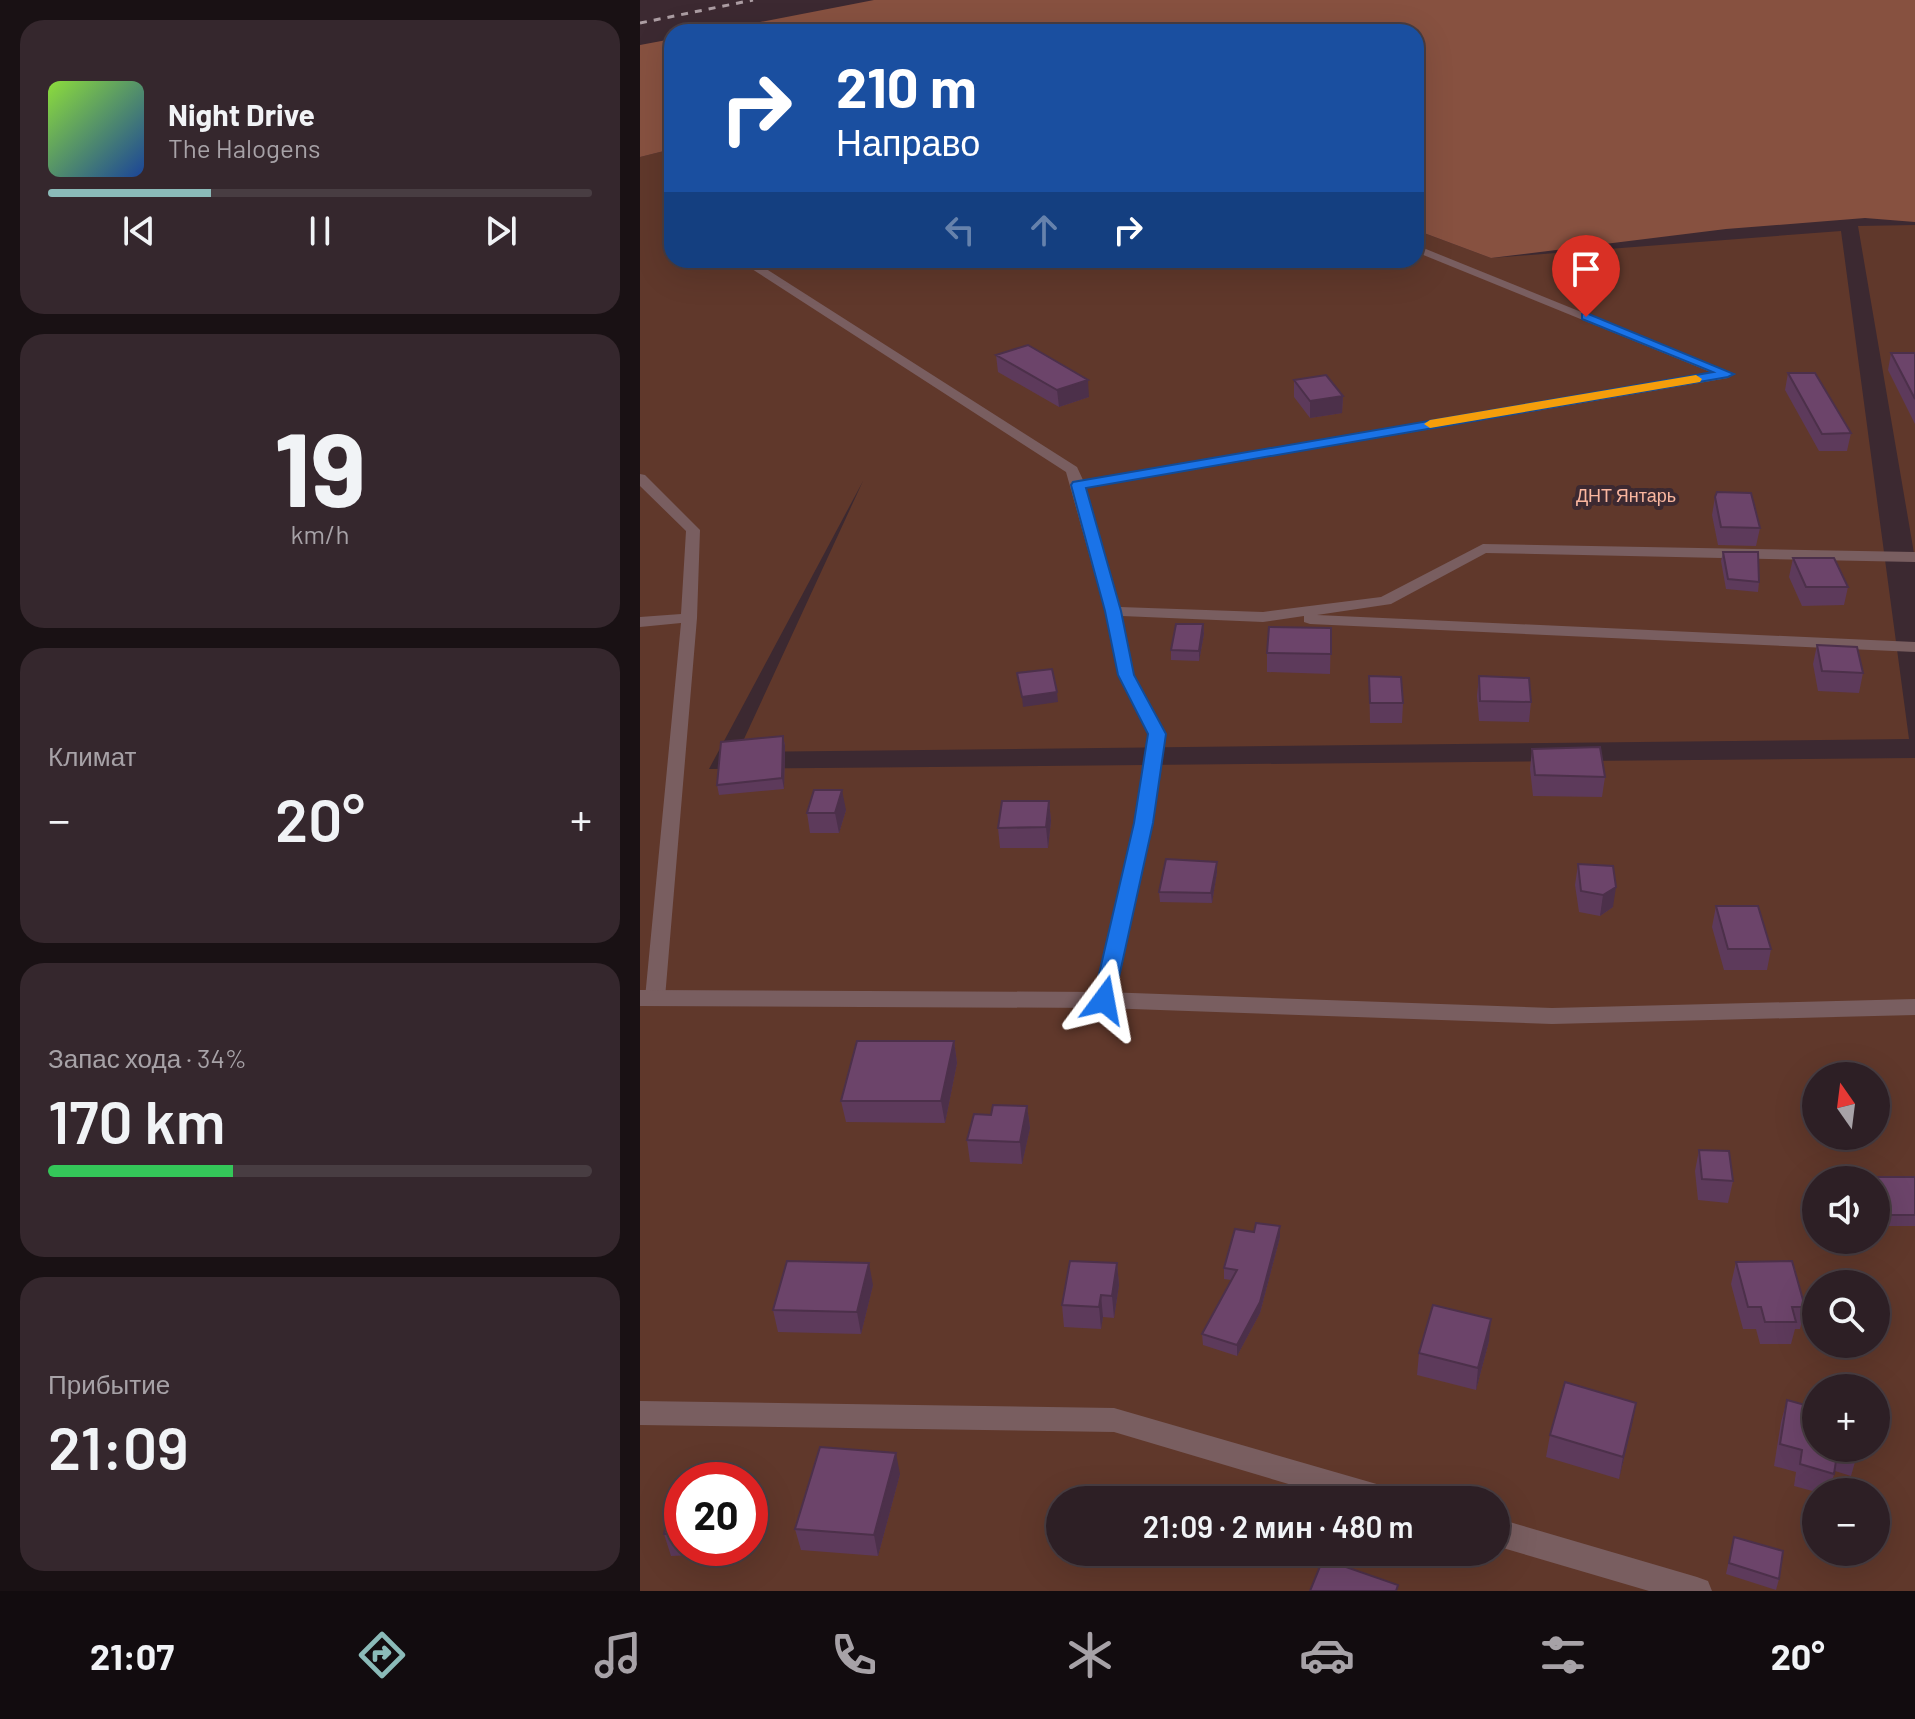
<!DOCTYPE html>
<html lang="ru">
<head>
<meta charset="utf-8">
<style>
  body { margin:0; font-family:Barlow,sans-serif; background:#35272d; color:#f1f3f6; height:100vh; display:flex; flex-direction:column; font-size:30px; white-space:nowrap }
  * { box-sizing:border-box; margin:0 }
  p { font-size:26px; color:#a7a2a7 }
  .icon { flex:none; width:44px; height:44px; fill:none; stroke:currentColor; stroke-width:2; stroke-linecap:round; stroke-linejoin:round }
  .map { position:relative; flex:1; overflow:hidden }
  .drawer { display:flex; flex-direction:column; gap:20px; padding:20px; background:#191114; width:640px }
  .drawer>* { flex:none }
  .banner { position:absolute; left:24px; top:24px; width:760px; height:244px; border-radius:24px; box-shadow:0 8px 32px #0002,0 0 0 2px #483d42; background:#1a4fa0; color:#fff; overflow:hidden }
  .needle { width:52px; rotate:346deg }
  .tools { position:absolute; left:1162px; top:1062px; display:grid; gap:16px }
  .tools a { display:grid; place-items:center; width:88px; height:88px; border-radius:50%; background:#2d1f25; box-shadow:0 8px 32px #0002,0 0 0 2px #483d42; font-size:40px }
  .speed { position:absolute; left:24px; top:1462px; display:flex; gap:16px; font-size:40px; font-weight:700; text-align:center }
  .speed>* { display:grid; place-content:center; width:104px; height:104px; border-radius:50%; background:#2d1f25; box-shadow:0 8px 32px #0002,0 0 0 2px #483d42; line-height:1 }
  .speed .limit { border:12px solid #d22; background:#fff; color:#111 }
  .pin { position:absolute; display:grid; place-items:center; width:68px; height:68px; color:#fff; margin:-82px -34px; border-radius:50% 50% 50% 0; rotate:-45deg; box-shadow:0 0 8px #0007 }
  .pin .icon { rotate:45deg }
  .me { position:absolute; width:88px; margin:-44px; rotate:13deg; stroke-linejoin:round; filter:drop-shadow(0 0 6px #0008) }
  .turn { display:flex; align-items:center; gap:28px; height:168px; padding:0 40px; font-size:36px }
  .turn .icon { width:104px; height:104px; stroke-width:2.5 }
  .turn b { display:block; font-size:56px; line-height:68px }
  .lanes { display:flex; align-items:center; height:76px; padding:0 40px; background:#0003; justify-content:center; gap:40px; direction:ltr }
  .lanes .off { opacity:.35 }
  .big { font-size:60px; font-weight:600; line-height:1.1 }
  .drawer .widget { flex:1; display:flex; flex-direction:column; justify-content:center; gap:12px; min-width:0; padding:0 28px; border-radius:24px; background:#35272d }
  .drawer .dial { align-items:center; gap:0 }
  .dial b { font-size:104px; line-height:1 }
  .song { display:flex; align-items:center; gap:24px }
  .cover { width:96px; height:96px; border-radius:12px; background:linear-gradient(135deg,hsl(90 70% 55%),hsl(220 70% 35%)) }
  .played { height:8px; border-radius:4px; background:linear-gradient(90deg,#8bbbb9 30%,#483d42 30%) }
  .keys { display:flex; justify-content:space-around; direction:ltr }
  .heat { display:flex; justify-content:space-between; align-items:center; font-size:44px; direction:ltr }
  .charge { height:12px; border-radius:6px; background:linear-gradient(90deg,#34c759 34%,#483d42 0) }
  .trip { position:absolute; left:406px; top:1486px; width:464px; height:80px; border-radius:40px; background:#2d1f25; box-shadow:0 8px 32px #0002,0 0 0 2px #483d42; font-weight:600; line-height:80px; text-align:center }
  .menu { display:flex; height:128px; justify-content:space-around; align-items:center; background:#120c0f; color:#a7a2a7 }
  .menu .icon { width:56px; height:56px }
  .menu .active { color:#8bbbb9 }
  .menu b { font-size:36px; color:#f1f3f6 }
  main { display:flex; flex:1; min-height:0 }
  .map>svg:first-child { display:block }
  .green { fill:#60382b; fill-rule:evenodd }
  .forest { fill:#875140 }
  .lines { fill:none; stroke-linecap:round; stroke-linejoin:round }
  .lane { fill:#795e60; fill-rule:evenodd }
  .street { fill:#795e60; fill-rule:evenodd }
  .rail { stroke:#ac9da3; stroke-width:3; stroke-dasharray:7 7; stroke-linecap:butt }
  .wall { fill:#5d3a5b }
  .shaded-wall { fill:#4c304a }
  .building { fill:#6c446a; stroke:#4c304a; stroke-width:2 }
  .route { fill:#1a73e8; stroke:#114b97; stroke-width:2 }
  .slow { fill:#f59e0b }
  .labels { text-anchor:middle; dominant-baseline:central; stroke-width:8; stroke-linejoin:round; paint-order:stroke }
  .far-park-label { font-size:18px; fill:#fab69f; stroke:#3c2931 }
</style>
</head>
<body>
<main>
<section class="drawer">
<div class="widget">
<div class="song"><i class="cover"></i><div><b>Night Drive</b><p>The Halogens</p></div></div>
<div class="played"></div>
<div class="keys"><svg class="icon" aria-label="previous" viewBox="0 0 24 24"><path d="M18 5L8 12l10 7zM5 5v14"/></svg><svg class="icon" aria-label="pause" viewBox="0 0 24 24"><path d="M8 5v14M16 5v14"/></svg><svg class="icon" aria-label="next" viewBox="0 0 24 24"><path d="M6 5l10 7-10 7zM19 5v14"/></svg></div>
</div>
<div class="widget dial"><b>19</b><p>km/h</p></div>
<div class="widget"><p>Климат</p>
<div class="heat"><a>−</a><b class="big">20°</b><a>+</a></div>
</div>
<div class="widget"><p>Запас хода · 34%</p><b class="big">170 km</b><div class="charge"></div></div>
<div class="widget"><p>Прибытие</p><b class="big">21:09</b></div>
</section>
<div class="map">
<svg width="1275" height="1591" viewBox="0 0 1275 1591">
  <rect width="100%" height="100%" fill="#3c2931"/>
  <path class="green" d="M32,149V260H776V230L851,258L1201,231L1269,739L98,752L223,481L69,769L1275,758V1591H0V157ZM1176,1076H1236V1136H1176ZM1176,1180H1236V1240H1176ZM1176,1284H1236V1344H1176ZM1176,1388H1236V1448H1176ZM42,1480H110V1548H42ZM1176,1492H1236V1552H1176ZM420,1500H856V1552H420Z
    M1275,225V559L1218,226Z"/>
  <path class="forest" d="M234,0H1275V222L1225,218L1086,229L851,258L776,230V32H283L267,25L240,32H69Z
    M32,39V149L0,157V45Z"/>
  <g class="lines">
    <path class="lane" d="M776,245L1094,374L1088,378L446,488L480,607L623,612L741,597L843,544L1275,552V562L846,553L751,604L677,615L1275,642V652L670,624L664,622V616L623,622L482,616L494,675L526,734L512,823L474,1000L471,1005H457L454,1000L494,823L508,734L478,675L465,611L426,472L98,260H112L437,467L443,480L1073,373L776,252Z
      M0,474L5,475L60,530L57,618L25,998L22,1003H8L5,998L41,623L0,627V617L41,614L46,531L0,486Z"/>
    <path class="street" d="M0,990L464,992L912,1008L1275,999V1015L912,1024L464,1008L0,1006Z
      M0,1401L474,1408L747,1487L757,1491L762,1500H702L474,1432L0,1425Z
      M856,1518L1057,1577L1068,1581L1072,1591H1009L856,1546Z"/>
    <path class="rail" d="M0,23L113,0"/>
  </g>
  <path class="wall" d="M1251,353H1275V424L1248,370Z
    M356,355L449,397L419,407L358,372Z
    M1148,373L1211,433L1207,451H1179L1145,390Z
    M654,380L703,396L702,413L670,418L654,397Z
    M1075,497L1120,528L1116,546L1078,545L1072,515Z
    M1083,552L1119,582L1118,592L1086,589L1081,561Z
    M1153,558L1208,587L1204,605L1162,606L1149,577Z
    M563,624L564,634L559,661L531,660V650Z
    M691,628L690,674L627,672V653Z
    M1177,645L1223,673L1219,693L1178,691L1173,664Z
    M729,676L763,703L762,723H730Z
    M839,676L891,702L889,722L839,721L837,696Z
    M143,736L145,746L144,789L79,795L77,785Z
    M892,749L965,777L962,797L893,796L890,769Z
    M409,801L411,821L408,848H360L358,828Z
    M206,810L199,833H170L167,813Z
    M938,864L973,907L960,916L939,912L935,885Z
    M577,872L572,903L520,902L519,892Z
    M1076,906L1131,949L1127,970H1084L1072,927Z
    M314,1041L317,1063L305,1123L206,1122L201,1101Z
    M387,1106L390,1128L382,1164L330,1162L327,1140L351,1115Z
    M1059,1150L1093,1181L1088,1203L1058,1200L1055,1171Z
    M1229,1177H1275V1226H1237L1236,1180H1228Z
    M640,1226V1237L620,1313L597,1356L563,1345L562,1334L591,1280L584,1279V1268L614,1232Z
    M1096,1262L1165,1307L1160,1329H1155L1151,1344H1120L1116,1329H1103L1091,1284Z
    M477,1263L479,1285L474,1318L463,1317L461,1329L424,1327L422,1305Z
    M233,1285L221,1334L138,1332L133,1310Z
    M849,1341L836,1390L777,1375L779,1353Z
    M1147,1400L1219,1448L1211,1476L1195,1471L1189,1492H1176L1154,1486L1156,1472L1134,1466L1141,1422Z
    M992,1425L979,1479L906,1457L910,1435Z
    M260,1474L238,1556L161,1550L155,1529Z
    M42,1481V1548H95V1553L31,1556L24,1534Z
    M1094,1537L1139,1579L1136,1590L1086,1574Z"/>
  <path class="shaded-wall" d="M448,380L449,397L419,407L417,390Z
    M703,396L702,413L670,418V401Z
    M563,624L564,634L559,661V651Z
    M417,692L418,702L383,707L382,697Z
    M143,736L145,746L144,789L142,778Z
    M202,790L206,810L199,833L195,813Z
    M409,801L411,821L408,848L406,827Z
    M577,862V872L572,903L571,893Z
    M976,887L973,907L960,916L963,895Z
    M314,1041L317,1063L305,1123L301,1101Z
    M387,1106L390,1128L382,1164L380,1142Z
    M640,1226V1237L620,1313L597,1356V1345Z
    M229,1263L233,1285L221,1334L217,1312Z
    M477,1263L479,1285L474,1318L472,1296Z
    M461,1295L463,1317L461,1329L459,1307Z
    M851,1319L849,1341L836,1390L838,1368Z
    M996,1403L992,1425L979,1479L983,1457Z
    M256,1453L260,1474L238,1556L234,1535Z"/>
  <path class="building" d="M388,345L448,380L417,390L356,355Z
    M1251,353H1275V399Z
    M1148,373H1175L1211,433L1182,434Z
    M686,375L703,396L670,401L654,380Z
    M1077,492L1111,493L1120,528L1081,527L1075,497Z
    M1083,552H1118L1119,582L1088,579Z
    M1153,558H1194L1208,587H1166Z
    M536,624H563L559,651L531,650Z
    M629,627L691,628V654L627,653Z
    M1177,645L1217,647L1223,673L1182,671Z
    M412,669L417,692L382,697L377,673Z
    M729,676L761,677L763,703H730Z
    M839,676L889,678L891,702L840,701Z
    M143,736L142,778L77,785L81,742Z
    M960,747L965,777L895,775L892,749Z
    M174,790H202L195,813H167Z
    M362,801H409L406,827L358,828Z
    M526,859L577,862L571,893L519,892Z
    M938,864L973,866L976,887L963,895L941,891Z
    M1076,906H1118L1131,949H1088Z
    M217,1041H314L301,1101H201Z
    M353,1105L387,1106L380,1142L327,1140L334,1114L351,1115Z
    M1059,1150L1089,1151L1093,1181L1062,1179Z
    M1229,1177H1275V1215H1240L1236,1201V1180H1230Z
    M616,1223L640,1226L620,1302L597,1345L562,1334L597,1270L584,1268L595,1229L614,1232Z
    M147,1261L229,1263L217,1312L133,1310Z
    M430,1261L477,1263L472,1296L461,1295L459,1307L422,1305Z
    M1152,1261L1165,1307H1152L1156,1322H1125L1121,1307H1108L1096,1262Z
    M793,1305L851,1319L838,1368L779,1353Z
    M925,1382L996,1403L983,1457L910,1435Z
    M1147,1400L1176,1408V1448H1219L1218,1454L1198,1448L1194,1474L1160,1464L1162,1450L1140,1444Z
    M180,1447L256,1453L234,1535L155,1529Z
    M98,1478L97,1480H54Z
    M35,1481H42V1533L24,1534Z
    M1094,1537L1143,1551L1139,1579L1089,1563Z
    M683,1559L758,1585L756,1591H670Z"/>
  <path class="route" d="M946,313L1094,374L1088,377L446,488L481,611L494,675L526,734L513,823L474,1000L471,1005H456L453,1000L494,823L508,734L478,675L465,611L431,485L433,482L1073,372L942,319V314Z"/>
  <path class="slow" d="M1056,375L1062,379L1060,382L790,428L784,424L790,420Z"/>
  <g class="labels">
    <g class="far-park-label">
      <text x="986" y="495">ДНТ Янтарь</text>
    </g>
  </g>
</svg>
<div class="tools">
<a><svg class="needle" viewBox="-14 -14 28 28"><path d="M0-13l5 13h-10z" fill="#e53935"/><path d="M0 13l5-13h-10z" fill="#a7a2a7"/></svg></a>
<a><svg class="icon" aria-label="sound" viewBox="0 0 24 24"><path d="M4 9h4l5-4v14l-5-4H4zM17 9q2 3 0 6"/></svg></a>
<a><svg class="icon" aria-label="search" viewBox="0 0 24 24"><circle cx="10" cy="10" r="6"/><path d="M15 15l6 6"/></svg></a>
<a>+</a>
<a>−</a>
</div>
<div class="speed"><div class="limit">20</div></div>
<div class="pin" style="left:946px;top:317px;background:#d93025"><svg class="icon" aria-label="arrive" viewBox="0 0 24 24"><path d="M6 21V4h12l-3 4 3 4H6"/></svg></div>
<svg class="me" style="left:464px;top:1000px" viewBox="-20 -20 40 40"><path d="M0-17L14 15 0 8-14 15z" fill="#1a73e8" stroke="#fff" stroke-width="4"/></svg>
<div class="trip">21:09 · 2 мин · 480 m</div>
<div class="banner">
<div class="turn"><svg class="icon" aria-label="right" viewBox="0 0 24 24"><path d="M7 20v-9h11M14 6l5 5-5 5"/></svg><div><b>210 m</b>Направо</div></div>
<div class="lanes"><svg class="icon off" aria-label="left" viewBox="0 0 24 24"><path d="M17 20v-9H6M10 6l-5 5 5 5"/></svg><svg class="icon off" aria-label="ahead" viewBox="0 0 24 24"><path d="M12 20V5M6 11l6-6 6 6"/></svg><svg class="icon" aria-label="right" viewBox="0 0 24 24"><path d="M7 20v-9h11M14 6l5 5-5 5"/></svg></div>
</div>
</div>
</main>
<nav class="menu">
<b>21:07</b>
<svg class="icon active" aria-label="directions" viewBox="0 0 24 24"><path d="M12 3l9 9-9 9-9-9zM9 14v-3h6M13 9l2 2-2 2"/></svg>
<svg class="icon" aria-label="music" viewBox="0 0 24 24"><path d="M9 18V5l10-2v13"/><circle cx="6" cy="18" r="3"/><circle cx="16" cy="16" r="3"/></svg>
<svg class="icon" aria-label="phone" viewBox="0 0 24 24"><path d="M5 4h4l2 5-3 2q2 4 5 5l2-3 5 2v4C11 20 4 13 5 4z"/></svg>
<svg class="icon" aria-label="climate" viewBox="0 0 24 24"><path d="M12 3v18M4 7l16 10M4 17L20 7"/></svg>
<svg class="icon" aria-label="car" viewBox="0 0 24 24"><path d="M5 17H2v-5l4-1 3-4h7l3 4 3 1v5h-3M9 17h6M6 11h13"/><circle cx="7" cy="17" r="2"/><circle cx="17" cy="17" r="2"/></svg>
<svg class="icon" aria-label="filters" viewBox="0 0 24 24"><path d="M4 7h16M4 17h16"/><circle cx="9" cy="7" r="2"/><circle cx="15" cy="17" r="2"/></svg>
<b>20°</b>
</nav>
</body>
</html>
